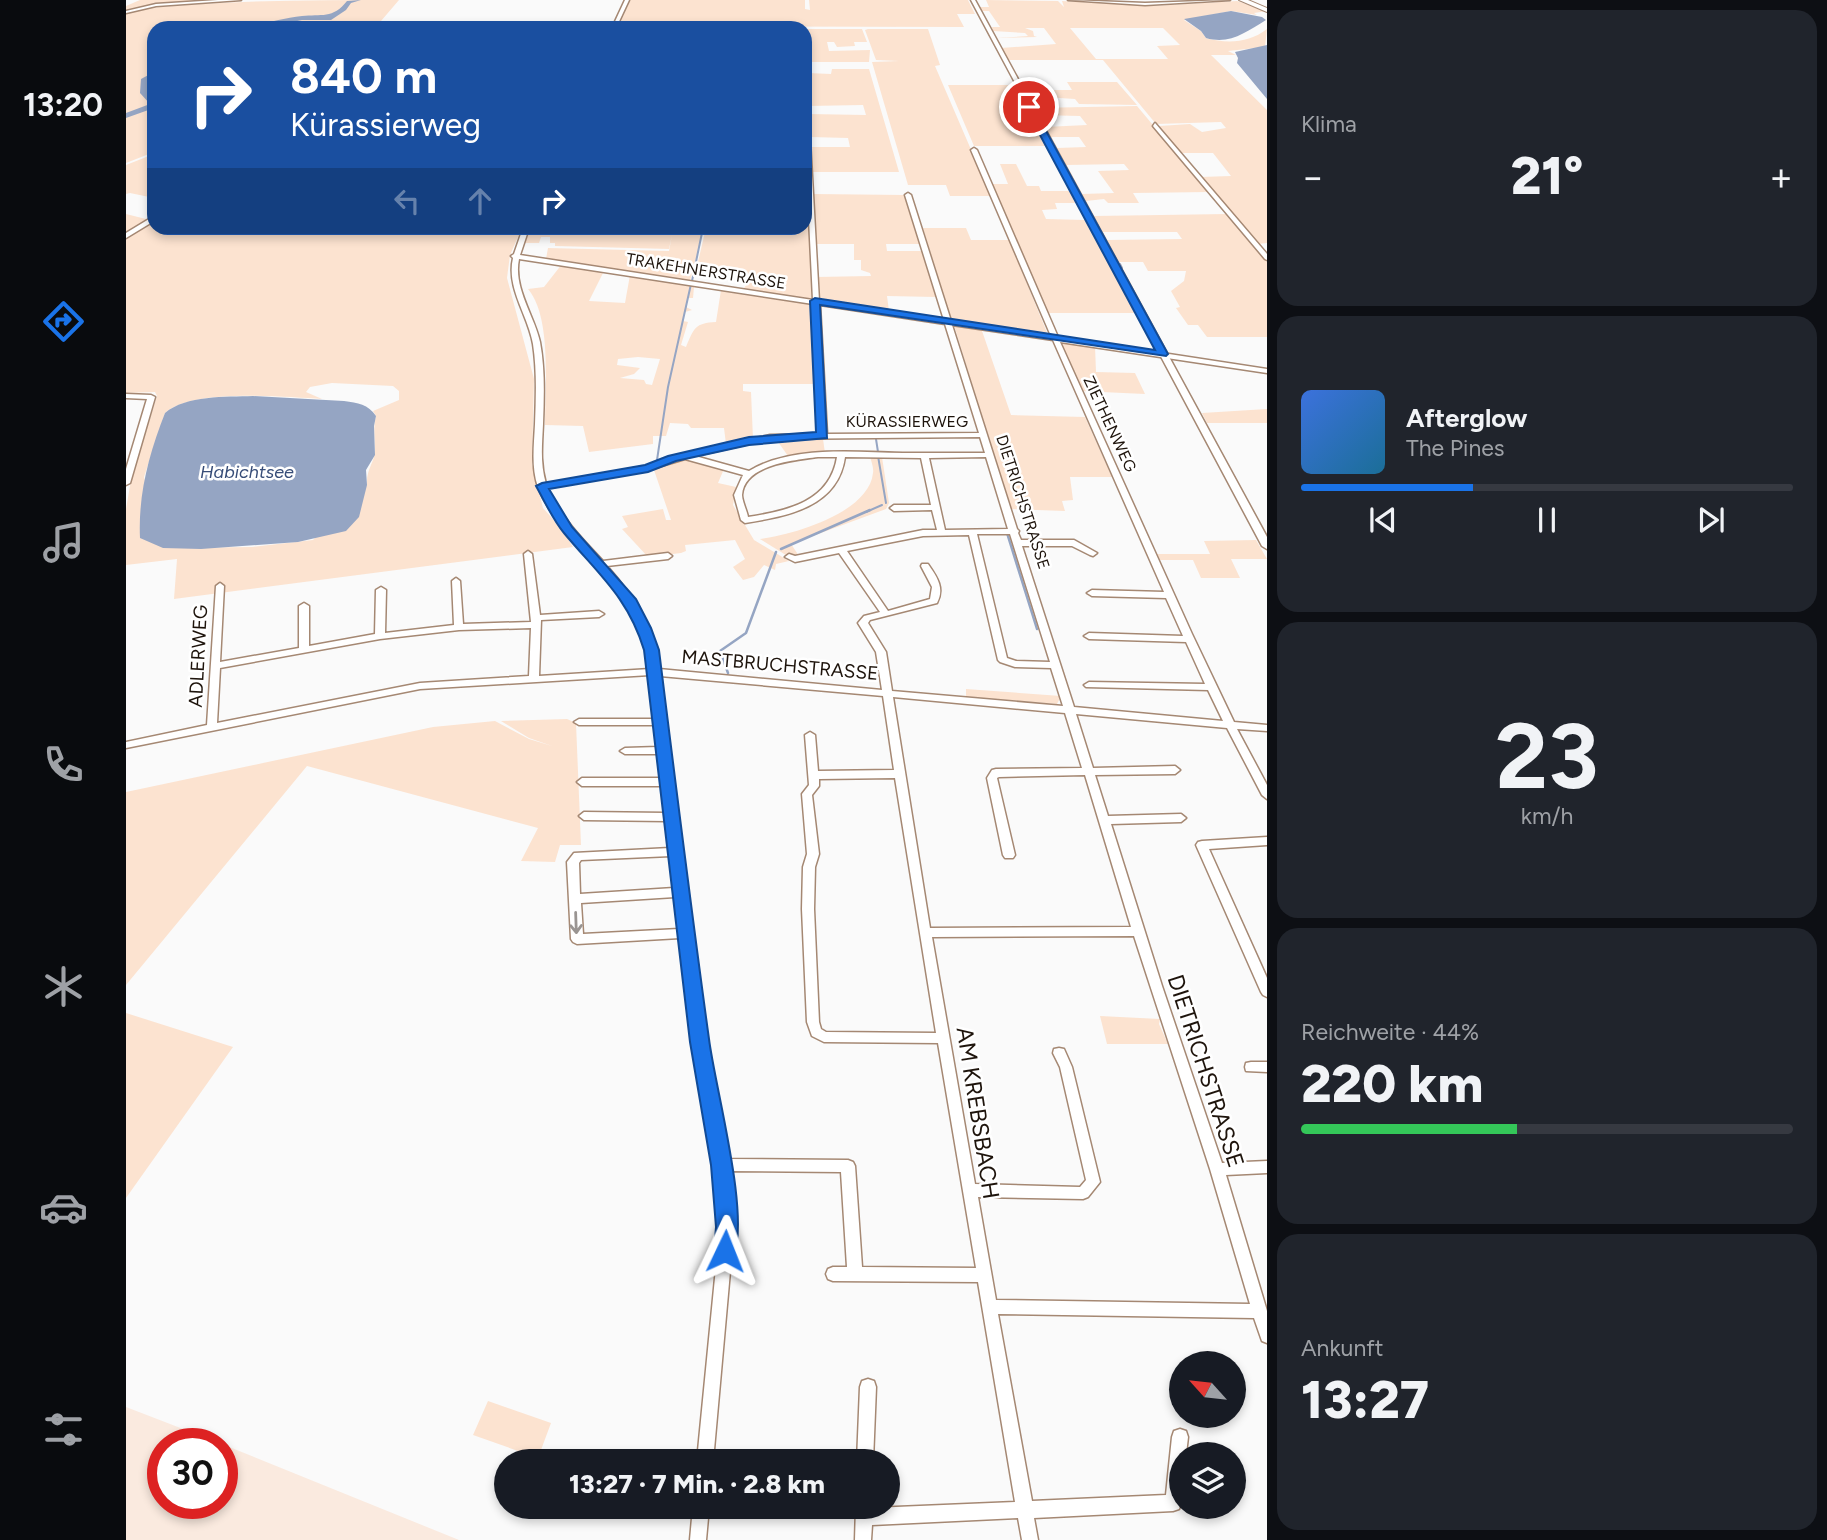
<!DOCTYPE html>
<html lang="de">
<head>
<meta charset="utf-8">
<style>
  body { margin:0; font-family:Figtree,sans-serif; background:#20242c; color:#f1f3f6; height:100vh; display:flex; flex-direction:column; font-size:26px; white-space:nowrap }
  * { box-sizing:border-box; margin:0 }
  p { font-size:23px; color:#9ea1a6 }
  .icon { flex:none; width:38px; height:38px; fill:none; stroke:currentColor; stroke-width:2; stroke-linecap:round; stroke-linejoin:round }
  .map { position:relative; flex:1; overflow:hidden }
  .sheet { display:flex; flex-direction:column; gap:10px; padding:10px; background:#0d0f14; width:560px }
  .sheet>* { flex:none }
  .banner { position:absolute; left:21px; top:21px; width:665px; height:214px; border-radius:21px; box-shadow:0 4px 10px #0003; background:#1a4fa0; color:#fff; overflow:hidden }
  .needle { width:46px; rotate:297deg }
  .tools { position:absolute; left:1043px; top:1351px; display:grid; gap:14px }
  .tools a { display:grid; place-items:center; width:77px; height:77px; border-radius:50%; background:#171b24; box-shadow:0 4px 10px #0003; font-size:35px }
  .speed { position:absolute; left:21px; top:1428px; display:flex; gap:14px; font-size:35px; font-weight:700; text-align:center }
  .speed>* { display:grid; place-content:center; width:91px; height:91px; border-radius:50%; background:#171b24; box-shadow:0 4px 10px #0003; line-height:1 }
  .speed .limit { border:10px solid #d22; background:#fff; color:#111 }
  .pin { position:absolute; display:grid; place-items:center; width:60px; height:60px; color:#fff; margin:-30px; border:4px solid #fff; border-radius:50%; box-shadow:0 2px 7px #0007 }
  .me { position:absolute; width:77px; margin:-38px; rotate:2deg; stroke-linejoin:round; filter:drop-shadow(0 0 5px #0008) }
  .turn { display:flex; align-items:center; gap:24px; height:147px; padding:0 28px; font-size:32px }
  .turn .icon { width:91px; height:91px; stroke-width:2.5 }
  .turn b { display:block; font-size:49px; line-height:60px }
  .lanes { display:flex; align-items:center; height:66px; padding:0 28px; background:#0003; justify-content:center; gap:35px; direction:ltr }
  .lanes .off { opacity:.35 }
  .big { font-size:52px; font-weight:800; line-height:1.1 }
  .sheet .tile { flex:1; display:flex; flex-direction:column; justify-content:center; gap:10px; min-width:0; padding:0 24px; border-radius:21px; background:#20242c }
  .sheet .dial { align-items:center; gap:0 }
  .dial b { font-size:91px; line-height:1 }
  .song { display:flex; align-items:center; gap:21px }
  .cover { width:84px; height:84px; border-radius:10px; background:linear-gradient(135deg,hsl(220 70% 55%),hsl(200 70% 35%)) }
  .played { height:7px; border-radius:4px; background:linear-gradient(90deg,#1a73e8 35%,#363941 35%) }
  .keys { display:flex; justify-content:space-around; direction:ltr }
  .heat { display:flex; justify-content:space-between; align-items:center; font-size:38px; direction:ltr }
  .charge { height:10px; border-radius:5px; background:linear-gradient(90deg,#34c759 44%,#363941 0) }
  .trip { position:absolute; left:368px; top:1449px; width:406px; height:70px; border-radius:35px; background:#171b24; box-shadow:0 4px 10px #0003; font-weight:800; line-height:70px; text-align:center }
  main { display:flex; flex:1; min-height:0 }
  .dock { display:flex; flex-direction:column; width:126px; justify-content:space-around; align-items:center; background:#090b0e; color:#9ea1a6 }
  .dock .icon { width:49px; height:49px }
  .dock .on { color:#1a73e8 }
  .dock b { font-size:32px; color:#f1f3f6 }
  .map>svg:first-child { display:block }
  .built { fill:#faeadf }
  .green { fill:#fce3d0; fill-rule:evenodd }
  .water { fill:#95a5c3 }
  .lines { fill:none; stroke-linecap:round; stroke-linejoin:round }
  .stream-far1 { stroke:#95a5c3; stroke-width:2 }
  .stream { stroke:#95a5c3; stroke-width:2.5 }
  .river { fill:#95a5c3; fill-rule:evenodd }
  .minor-casing { stroke:#a58873; stroke-width:3 }
  .tertiary-casing { stroke:#a58873; stroke-width:3 }
  .trunk-casing { stroke:#a58873; stroke-width:2 }
  .minor { fill:#fff; fill-rule:evenodd }
  .tertiary { fill:#fff; fill-rule:evenodd }
  .trunk { fill:#fff; fill-rule:evenodd }
  .oneway { stroke:#9a9592 }
  .route { fill:#1a73e8; stroke:#114b97; stroke-width:2 }
  .labels { text-anchor:middle; dominant-baseline:central; stroke-width:5; stroke-linejoin:round; paint-order:stroke }
  .far-street-label { font-size:16px; fill:#1e140c; stroke:#fff }
  .far-water-label { font-size:18px; font-style:italic; fill:#374d78; stroke:#fff }
  .street-label { font-size:19px; fill:#1e140c; stroke:#fff }
  .near-street-label { font-size:23px; fill:#1e140c; stroke:#fff }
</style>
</head>
<body>
<main>
<nav class="dock">
<b>13:20</b>
<svg class="icon on" aria-label="directions" viewBox="0 0 24 24"><path d="M12 3l9 9-9 9-9-9zM9 14v-3h6M13 9l2 2-2 2"/></svg>
<svg class="icon" aria-label="music" viewBox="0 0 24 24"><path d="M9 18V5l10-2v13"/><circle cx="6" cy="18" r="3"/><circle cx="16" cy="16" r="3"/></svg>
<svg class="icon" aria-label="phone" viewBox="0 0 24 24"><path d="M5 4h4l2 5-3 2q2 4 5 5l2-3 5 2v4C11 20 4 13 5 4z"/></svg>
<svg class="icon" aria-label="climate" viewBox="0 0 24 24"><path d="M12 3v18M4 7l16 10M4 17L20 7"/></svg>
<svg class="icon" aria-label="car" viewBox="0 0 24 24"><path d="M5 17H2v-5l4-1 3-4h7l3 4 3 1v5h-3M9 17h6M6 11h13"/><circle cx="7" cy="17" r="2"/><circle cx="17" cy="17" r="2"/></svg>
<svg class="icon" aria-label="filters" viewBox="0 0 24 24"><path d="M4 7h16M4 17h16"/><circle cx="9" cy="7" r="2"/><circle cx="15" cy="17" r="2"/></svg>
</nav>
<div class="map">
<svg width="1141" height="1540" viewBox="0 0 1141 1540">
  <rect width="100%" height="100%" fill="#fafafa"/>
  <path class="built" d="M0,1407L96,1444H37V1503H96V1444L333,1540H0Z"/>
  <path class="green" d="M14,0H96L27,4L6,10C93,0 185,0 273,0L249,28H28V152L0,163V6Z
    M504,0H679V9L684,10L683,0H842L849,14H831L838,27L493,26Z
    M860,0L932,1L938,7L936,1L1026,6L1111,1L1141,11L1128,13L1131,15L1105,11L1058,20L1075,31L1080,38C1101,44 1123,43 1141,29L1139,47L1102,51L1110,55H1085L1141,110V243L1132,244L1074,177L1105,176L1087,153H1055L1033,126L1064,124L1076,132L1100,128L1095,122L1030,124L977,60H881L875,48L930,44L918,28H899L907,31L908,36L911,37L870,38L902,36L899,33L867,31L866,27H874L863,11H855L853,7H863ZM944,28H1037L1054,45L1031,46L1042,59H970Z
    M679,29H736L741,42H728L729,46L711,47L708,42H701L703,51L744,50L743,62H679Z
    M742,29H802L814,65L809,66L865,196H824L820,185H782L746,62L773,61L750,60L739,30Z
    M706,69H743L773,172H686L685,147H724L722,138L684,137L682,114L740,115L737,105L682,106V73L705,74Z
    M941,82H991L1011,105L953,104L949,99L902,96L899,90H946Z
    M822,85H886L920,146H848Z
    M1011,106L1083,192L1007,193L1013,203H982L978,199L960,201L956,194L988,193L972,171L1003,170L998,164L940,165L931,148L960,147L953,137H924L919,127L961,125L954,116L912,115L909,108Z
    M679,123L686,299L617,289L624,281L620,273L571,266L580,228H679Z
    M28,154V198L4,193L0,194V165Z
    M874,164H890L901,186H913L915,191H943L950,203H929L931,209L916,210L920,219L959,220L1009,313H919L864,184H882Z
    M687,194L779,195L794,244H760L761,251H798L810,297L761,296L763,311L692,300L690,277L745,276L744,273L735,270V260H728V244H690Z
    M0,214L28,221V228H396L384,255L381,278L408,379L406,464L417,508L435,528L447,547L48,599L51,559L0,565V509L5,480L31,396L29,392L0,393ZM206,383L267,386L273,391V400L247,411L250,416C247,428 249,439 249,451C248,464 240,469 241,485L187,540L126,547L37,548L18,477L39,413C67,388 158,397 196,399L180,392L184,387Z
    M1101,214L1141,262V337H1081L1072,325H1062L1050,308L1054,307L1045,291L1058,281L1060,271H1022L1017,262H993L981,240L1056,239L1051,232H977L968,216Z
    M405,228H578L564,281L420,259L422,248L543,251L546,235L543,249L429,246V243H424V237H415L413,243H399Z
    M797,228H840L845,240H883L922,335L825,321Z
    M436,264L478,271L463,301L499,303L504,275L685,302L690,384H617V391L625,392L627,439L600,444L598,428H565L562,424L544,423L540,436H527V444L463,452L457,426L419,425C419,389 426,317 402,289L418,287ZM568,287L595,290L590,322C569,323 568,328 560,347L555,345L562,322L557,321L559,312L566,310L560,307L562,298H567ZM512,357L534,359L526,385L520,384L518,380L494,378L508,374L514,368L491,365L492,359Z
    M828,325L855,328L885,415L959,417L986,477H944L947,500L936,501L939,511L884,509Z
    M931,340L969,346L970,372L1009,373L1019,394L954,391Z
    M1141,409V423H1081L1076,413Z
    M650,439H697L699,453L662,456Z
    M744,456L756,457L763,503L760,509L665,544L673,556L663,557L634,539C666,535 743,513 747,473C748,468 745,461 744,456Z
    M561,458L598,469L592,483L610,487L607,505L628,540L663,561L650,564L649,570L638,565L628,577L617,580L607,567L619,559L609,540L559,545L560,551L555,553L522,557L496,529L502,527L496,516L537,509L540,520H545L528,470L536,465Z
    M1130,540L1141,559H1105L1114,578H1075L1067,560H1034L1031,554H1084L1078,541Z
    M840,689L935,696L931,704L840,697Z
    M441,719L450,723L455,845H434L429,862L395,861L412,828L181,766L0,985V792L307,727L369,721L403,739L426,746L403,738L375,721Z
    M0,1013L107,1047L0,1198Z
    M974,1016L1034,1019L1033,1024L1042,1044H981Z
    M362,1401L425,1423L412,1458L347,1435Z"/>
  <path class="water" d="M1105,11L1136,17L1140,20C1120,32 1104,45 1080,38L1075,31L1058,19Z
    M1141,45V99L1111,63L1112,58L1109,52Z
    M127,396L218,401C232,403 242,404 250,416L248,426L249,455L240,470L241,485L233,517L220,531L172,542L75,549L37,548L14,538C12,494 23,454 39,413C60,395 100,397 127,396Z"/>
  <g class="lines">
    <path class="stream-far1" d="M158,22L183,26
      M994,264L996,268
      M566,281L577,228
      M750,439L752,452
      M752,456L760,503
      M531,460L542,387L565,284
      M740,512L756,505"/>
    <path class="stream" d="M881,533L911,629
      M655,549L744,510
      M602,673L594,651L620,633L650,552"/>
    <path class="river" d="M235,0L225,3L220,10L205,20H176L138,28H126C139,22 160,18 176,16C195,14 207,19 221,1Z
      M28,72V77L23,80L22,93L28,99V108L0,118V113L24,104L14,93L15,79Z"/>
    <defs>
      <path id="minor" d="M92,0H115L30,6L0,13V11L30,4Z
        M499,0H503L490,28H486Z
        M679,85L681,86L693,301L818,320L779,195L782,193L785,195L825,321L925,336L845,150L848,148L851,150L932,337L1141,369V373L934,342L1066,634L1108,722L1141,725V731L1111,729L1141,785V799L1136,795L1101,728L950,714L967,768L1049,766L1054,770L1049,774L969,775L982,816L1055,814L1060,818L1055,822L985,824L1036,986L1096,1163L1141,1161V1173L1100,1175L1141,1311V1343L1136,1341L1128,1318L872,1314L906,1501L1040,1495L1046,1437L1048,1431L1054,1429L1060,1431L1062,1437L1060,1454H1055V1503L1053,1509L1047,1511L908,1518L912,1540H896L892,1518L746,1525L745,1540H729L730,1507H746V1508L889,1502L852,1282L707,1281L702,1279L700,1274L702,1269L707,1267H721L715,1172L603,1171L608,1227L587,1461H571L594,1227L587,1151L559,982L554,938L451,944L447,942L445,939L441,862L448,853L544,848L541,821L458,820L453,816L458,812L540,813L537,786H456L451,782L456,778H536L533,754H499L494,751L499,748L532,747L530,725H453L448,722L453,719H529L524,675L294,689L0,748V742L81,725L90,586L94,583L98,586L94,662L173,648V606L178,603L183,606V646L249,634L250,590L255,587L260,590L259,633L328,625L326,581L330,578L334,581L337,624L405,622L398,554L402,551L406,554L414,615L473,611L478,614L473,617L415,620L413,676L524,669C518,620 490,586 458,551C440,532 421,511 412,487C405,467 408,445 409,424C410,397 411,370 407,344C402,315 380,288 387,258L385,256L388,254L397,228H403L394,255L687,300L679,137ZM393,259L687,304L693,434L644,435L544,457L520,466L420,484C414,463 416,446 417,424C418,397 419,369 414,342C408,315 387,288 393,259ZM694,305L819,324L853,433L701,434ZM826,325L927,340L1038,592L966,590L961,593L966,596L1040,598L1057,636L963,633L958,636L963,639L1060,642L1079,684L963,682L958,685L960,687L1082,690L1097,721L948,707L896,546H946L964,555L967,556L971,553L948,540H895L892,533L893,531L891,529ZM854,437L859,453C832,453 804,453 777,453C729,452 665,445 623,471L569,456L644,439ZM692,457H711C704,502 661,511 622,517C621,511 616,501 616,495C618,464 670,460 692,457ZM719,457L795,458L805,505H768L764,508L768,511L806,510L811,530H797L669,556L663,554L659,557L669,562L713,553L754,612L738,616L732,623L750,652L756,690L533,669C528,629 508,596 481,566L542,559L546,556L542,553L477,561C455,538 435,517 421,488L522,470L559,459L617,475L608,495L615,520L619,523C662,516 712,507 719,457ZM860,457L882,529L819,530L803,458ZM851,534H884L924,662L890,661L881,658ZM843,535L872,660L874,662L889,667L925,668L937,706L766,691L760,652L742,623L744,620L811,603C819,588 811,577 802,564H796L795,566L806,587L804,599L762,611L721,551L797,536ZM405,628L403,676L294,683L91,723L94,668L254,639L333,630ZM534,676L757,696L768,770L692,771L689,735L684,732L679,735L683,785L676,794L681,854L677,867L676,909L681,1022L686,1036L698,1042L812,1043L850,1268L736,1267L729,1166L727,1162L722,1160L602,1159L571,982ZM767,697L939,713L956,768L870,769L866,770L861,778L877,855L879,858H887L889,855L871,778L873,777L959,775L1005,927L804,928ZM769,778L810,1033L700,1032L695,1029L693,1022L688,909L689,867L693,854L686,795L693,786V779ZM545,856L548,888L454,894L453,863L455,860ZM549,897L553,929L457,934L455,903ZM1008,936L1084,1169L1124,1304L870,1300L852,1197L957,1199L962,1197L974,1182L946,1067L938,1049L933,1048L928,1049L927,1053L934,1067L960,1180L954,1187L849,1184L806,937Z
        M1029,123L1141,254V260L1139,259L1027,126Z
        M28,216V221L0,238V233Z
        M0,394L25,395L29,397L4,483L0,485V469L21,399L0,398Z
        M1141,837V845L1083,849L1141,978V997L1137,995L1135,992L1070,845L1072,842L1076,841Z
        M1125,1062H1141V1072L1120,1071L1119,1067L1120,1063Z
        M742,1379L748,1381L750,1387L747,1461H731L734,1387L736,1381Z
        M567,1507H583L580,1540H564Z"/>
      <path id="tertiary" d="M845,0H849L1141,537V549L1136,546Z
        M942,0L1019,3L1104,0L1019,5Z"/>
      <path id="trunk" d="M1113,0H1122L1141,8V12Z"/>
    </defs>
    <use href="#minor" class="minor-casing"/>
    <use href="#tertiary" class="tertiary-casing"/>
    <use href="#trunk" class="trunk-casing"/>
    <use href="#minor" class="minor"/>
    <use href="#tertiary" class="tertiary"/>
    <use href="#trunk" class="trunk"/>
  </g>
  <defs><path id="oneway-shaft" d="M-6 0H5M1.5-3L5.5 0L1.5 3" fill="none" stroke-width="1.6" stroke-linecap="round" stroke-linejoin="round" transform="scale(1.75)"/></defs>
  <use class="oneway" href="#oneway-shaft" transform="translate(450 923) rotate(88)"/>
  <path class="route" d="M903,105L907,107L1042,354L1040,356L694,305L701,438L623,445L550,461L522,472L423,489L446,527L510,599L525,628L533,650C549,779 565,909 583,1039C589,1088 625,1216 607,1258L599,1261L591,1258L588,1251L590,1227L585,1165L564,1042L518,650C502,597 472,574 438,533C427,520 419,502 410,486L416,483L519,465L542,456L623,437L690,432L684,301L689,298L1029,350L899,107Z"/>
  <g class="labels">
    <g class="far-street-label">
      <text transform="translate(580 271) rotate(9)">TRAKEHNERSTRASSE</text>
      <text x="781" y="421">KÜRASSIERWEG</text>
      <text transform="translate(984 424) rotate(65)">ZIETHENWEG</text>
      <text transform="translate(897 502) rotate(72)">DIETRICHSTRASSE</text>
    </g>
    <g class="far-water-label">
      <text x="121" y="472">Habichtsee</text>
    </g>
    <g class="street-label">
      <text transform="translate(72 656) rotate(-87)">ADLERWEG</text>
      <text transform="translate(654 665) rotate(5)">MASTBRUCHSTRASSE</text>
    </g>
    <g class="near-street-label">
      <text transform="translate(1080 1071) rotate(72)">DIETRICHSTRASSE</text>
      <text transform="translate(852 1113) rotate(81)">AM KREBSBACH</text>
    </g>
  </g>
</svg>
<div class="tools">
<a><svg class="needle" viewBox="-14 -14 28 28"><path d="M0-13l5 13h-10z" fill="#e53935"/><path d="M0 13l5-13h-10z" fill="#9ea1a6"/></svg></a>
<a><svg class="icon" aria-label="layers" viewBox="0 0 24 24"><path d="M12 4l9 5-9 5-9-5zM3 14l9 5 9-5"/></svg></a>
</div>
<div class="speed"><div class="limit">30</div></div>
<div class="pin" style="left:903px;top:107px;background:#d93025"><svg class="icon" aria-label="arrive" viewBox="0 0 24 24"><path d="M6 21V4h12l-3 4 3 4H6"/></svg></div>
<svg class="me" style="left:599px;top:1251px" viewBox="-20 -20 40 40"><path d="M0-17L14 15 0 8-14 15z" fill="#1a73e8" stroke="#fff" stroke-width="4"/></svg>
<div class="trip">13:27 · 7 Min. · 2.8 km</div>
<div class="banner">
<div class="turn"><svg class="icon" aria-label="right" viewBox="0 0 24 24"><path d="M7 20v-9h11M14 6l5 5-5 5"/></svg><div><b>840 m</b>Kürassierweg</div></div>
<div class="lanes"><svg class="icon off" aria-label="left" viewBox="0 0 24 24"><path d="M17 20v-9H6M10 6l-5 5 5 5"/></svg><svg class="icon off" aria-label="ahead" viewBox="0 0 24 24"><path d="M12 20V5M6 11l6-6 6 6"/></svg><svg class="icon" aria-label="right" viewBox="0 0 24 24"><path d="M7 20v-9h11M14 6l5 5-5 5"/></svg></div>
</div>
</div>
<section class="sheet">
<div class="tile"><p>Klima</p>
<div class="heat"><a>−</a><b class="big">21°</b><a>+</a></div>
</div>
<div class="tile">
<div class="song"><i class="cover"></i><div><b>Afterglow</b><p>The Pines</p></div></div>
<div class="played"></div>
<div class="keys"><svg class="icon" aria-label="previous" viewBox="0 0 24 24"><path d="M18 5L8 12l10 7zM5 5v14"/></svg><svg class="icon" aria-label="pause" viewBox="0 0 24 24"><path d="M8 5v14M16 5v14"/></svg><svg class="icon" aria-label="next" viewBox="0 0 24 24"><path d="M6 5l10 7-10 7zM19 5v14"/></svg></div>
</div>
<div class="tile dial"><b>23</b><p>km/h</p></div>
<div class="tile"><p>Reichweite · 44%</p><b class="big">220 km</b><div class="charge"></div></div>
<div class="tile"><p>Ankunft</p><b class="big">13:27</b></div>
</section>
</main>
</body>
</html>
